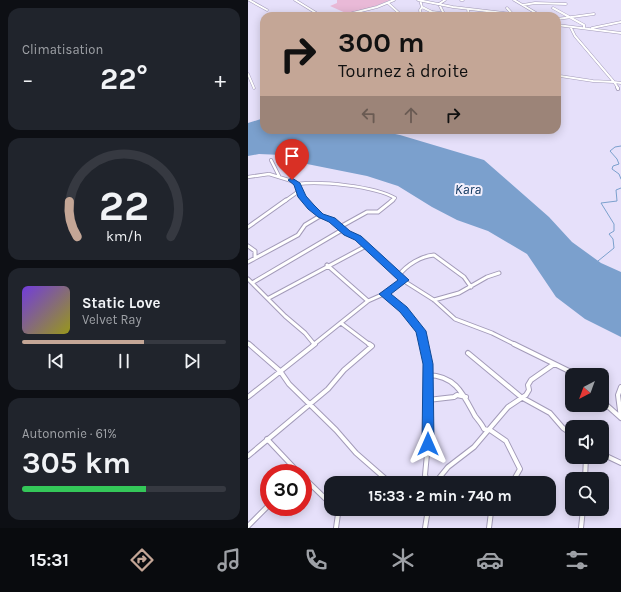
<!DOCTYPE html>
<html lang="fr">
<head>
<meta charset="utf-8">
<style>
  body { margin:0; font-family:Karla,sans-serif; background:#20242c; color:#f1f3f6; height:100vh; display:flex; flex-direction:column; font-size:15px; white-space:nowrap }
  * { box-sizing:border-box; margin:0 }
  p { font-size:13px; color:#9ea1a6 }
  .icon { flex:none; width:22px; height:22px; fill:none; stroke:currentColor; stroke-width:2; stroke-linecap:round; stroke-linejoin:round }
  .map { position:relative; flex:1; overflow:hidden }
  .drawer { display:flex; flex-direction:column; gap:8px; padding:8px; background:#0d0f14; width:248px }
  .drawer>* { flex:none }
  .banner { position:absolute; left:12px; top:12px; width:301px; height:122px; border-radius:12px; box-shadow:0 2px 10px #0003; background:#c4a696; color:#111; overflow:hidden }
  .needle { width:26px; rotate:221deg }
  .tools { position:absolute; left:317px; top:368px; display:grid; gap:8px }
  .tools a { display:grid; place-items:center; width:44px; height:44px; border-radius:8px; background:#171b24; box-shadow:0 2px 10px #0003; font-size:20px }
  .speed { position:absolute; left:12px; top:464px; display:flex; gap:8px; font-size:20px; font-weight:700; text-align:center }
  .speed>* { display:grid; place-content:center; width:52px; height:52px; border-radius:50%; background:#171b24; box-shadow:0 2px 10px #0003; line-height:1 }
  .speed .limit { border:6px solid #d22; background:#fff; color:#111 }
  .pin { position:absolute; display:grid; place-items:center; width:34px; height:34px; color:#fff; margin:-41px -17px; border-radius:50% 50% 50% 0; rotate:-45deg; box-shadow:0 0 4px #0007 }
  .pin .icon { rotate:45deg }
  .me { position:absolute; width:44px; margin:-22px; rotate:0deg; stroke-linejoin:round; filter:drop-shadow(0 0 3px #0008) }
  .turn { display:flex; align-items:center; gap:14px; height:84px; padding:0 12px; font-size:18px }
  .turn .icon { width:52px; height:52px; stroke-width:2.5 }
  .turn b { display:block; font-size:28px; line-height:34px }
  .lanes { display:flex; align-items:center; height:38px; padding:0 12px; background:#0003; justify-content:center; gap:20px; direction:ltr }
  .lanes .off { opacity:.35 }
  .big { font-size:30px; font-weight:700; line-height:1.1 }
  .drawer .widget { flex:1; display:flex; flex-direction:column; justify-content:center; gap:6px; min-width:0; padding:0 14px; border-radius:12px; background:#20242c }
  .drawer .dial { align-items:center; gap:0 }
  .dial svg { height:104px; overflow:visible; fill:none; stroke:#363941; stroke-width:7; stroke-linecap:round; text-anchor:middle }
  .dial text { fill:#f1f3f6; stroke:none }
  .song { display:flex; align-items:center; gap:12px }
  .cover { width:48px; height:48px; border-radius:6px; background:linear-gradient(135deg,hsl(260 70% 55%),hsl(60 70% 35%)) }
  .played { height:4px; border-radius:2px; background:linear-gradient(90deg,#c4a696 60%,#363941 60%) }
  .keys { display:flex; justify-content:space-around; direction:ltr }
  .heat { display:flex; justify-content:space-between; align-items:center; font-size:22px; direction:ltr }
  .charge { height:6px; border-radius:3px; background:linear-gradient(90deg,#34c759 61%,#363941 0) }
  .trip { position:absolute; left:76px; top:476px; width:232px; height:40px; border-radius:12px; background:#171b24; box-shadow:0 2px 10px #0003; font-weight:700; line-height:40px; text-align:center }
  .dock { display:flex; height:64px; justify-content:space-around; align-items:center; background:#090b0e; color:#9ea1a6 }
  .dock .icon { width:28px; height:28px }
  .dock .selected { color:#c4a696 }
  .dock b { font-size:18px; color:#f1f3f6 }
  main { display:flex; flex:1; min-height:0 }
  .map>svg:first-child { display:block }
  .green { fill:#e9b9d7 }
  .water { fill:#7ba0cd }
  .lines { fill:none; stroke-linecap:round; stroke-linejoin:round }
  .stream { stroke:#7ba0cd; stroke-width:1 }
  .street-far3-casing { stroke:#a39bb9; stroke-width:3 }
  .street-far2-casing { stroke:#a39bb9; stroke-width:4 }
  .street-far1-casing { stroke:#a39bb9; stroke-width:5 }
  .street-casing { stroke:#a39bb9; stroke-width:6 }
  .street-far3 { stroke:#fff; stroke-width:2 }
  .street-far2 { stroke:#fff; stroke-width:2.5 }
  .street-far1 { stroke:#fff; stroke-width:3 }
  .street { stroke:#fff; stroke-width:4 }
  .route { fill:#1a73e8; stroke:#114b97 }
  .labels { text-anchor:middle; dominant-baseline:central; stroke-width:4; stroke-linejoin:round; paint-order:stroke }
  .water-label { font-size:14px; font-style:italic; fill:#09315b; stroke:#f2effc }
</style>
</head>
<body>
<main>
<section class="drawer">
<div class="widget"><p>Climatisation</p>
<div class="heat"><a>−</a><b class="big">22°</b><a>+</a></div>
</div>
<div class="widget dial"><svg viewBox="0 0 100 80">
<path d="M14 69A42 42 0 1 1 86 69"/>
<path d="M14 69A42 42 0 0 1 8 42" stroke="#c4a696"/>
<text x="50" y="56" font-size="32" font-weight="700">22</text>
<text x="50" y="72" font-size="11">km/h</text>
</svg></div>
<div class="widget">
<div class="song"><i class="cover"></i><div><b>Static Love</b><p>Velvet Ray</p></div></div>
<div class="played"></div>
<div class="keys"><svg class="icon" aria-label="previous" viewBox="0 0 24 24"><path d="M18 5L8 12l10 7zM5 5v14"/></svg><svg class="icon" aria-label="pause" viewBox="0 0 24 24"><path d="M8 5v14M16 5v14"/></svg><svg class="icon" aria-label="next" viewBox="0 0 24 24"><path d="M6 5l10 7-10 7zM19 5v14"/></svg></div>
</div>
<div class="widget"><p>Autonomie · 61%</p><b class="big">305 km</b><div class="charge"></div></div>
</section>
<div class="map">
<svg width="373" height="528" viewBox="0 0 373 528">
  <rect width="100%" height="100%" fill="#e6e0fa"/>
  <path class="green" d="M89,0H142L123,8L100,14L82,6L89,3Z"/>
  <path class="water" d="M16,118V130H128L152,135L236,160L301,217L324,242L353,263L373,272V337L337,319L308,297L279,254L240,231L209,220L184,207L150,186L119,176L49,162L34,155L11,154L0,156V123Z"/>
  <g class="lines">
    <path class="stream" d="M373,146L367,147L362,151L369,159L371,164L365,166L364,169L371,174L373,179
      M350,261L366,248L365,239L361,234L366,231V224L353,203L369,201L368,190L373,188"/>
    <defs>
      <path id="street-far3" d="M1,0L19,10
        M47,0L73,16
        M170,0L205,7L264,14
        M172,0L174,7L184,12L215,16
        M197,0L191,4L197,16
        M213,0H215
        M266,0L293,16
        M140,3L152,14L151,16
        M275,5L287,3L318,4
        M259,8L266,16
        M305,8L336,25V28
        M220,9L221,16
        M93,16L129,7L146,0
        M173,16L172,10L174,7
        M309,19L346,14
        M309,25L373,33
        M323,28L327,36L366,82L373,83
        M344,28L373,22
        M0,74L6,88
        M309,74L312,76L345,81L366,82L370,88"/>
      <path id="street-far2" d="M369,87L370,89
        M23,160L31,176
        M0,177L21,174L47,182L54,197L58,201
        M49,184C73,181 126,186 147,198L143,201
        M37,201L51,191"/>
      <path id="street-far1" d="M57,200L72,216L84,220L94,230L110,238L156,281L186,300L207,319L244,333L268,345
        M0,227L38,200
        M92,227L119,212H130L145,200
        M0,246L7,251V258
        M0,262L50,235L57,225L72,216
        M79,265L120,301
        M151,275C159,265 173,256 186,255L216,277L223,287
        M0,279L37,316L57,333L66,344
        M4,283L94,230
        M136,294C155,309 171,320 176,345
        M21,298L118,246
        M186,300L211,293L239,277L251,273
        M93,323L122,345
        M0,343L2,345
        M65,345L120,301L138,293L156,281"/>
      <path id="street" d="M1,344L32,371L41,384L88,430L108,453L140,481
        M176,344L180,364L179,385L181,433L177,475L180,483
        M266,344L323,372L326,375
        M220,353L273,397L302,413L315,428L324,434
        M180,375C208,376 215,394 227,416C230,420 234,424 236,429L240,430
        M373,387L370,395L373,418
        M0,397L67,344
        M180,400L206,397L209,395L218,397
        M354,401L373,418
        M242,430L258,441L272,469L264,483
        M19,439L51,473
        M354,454L373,463
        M0,456L80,389L96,370L124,346L121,344
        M55,477L83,504
        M337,479L338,457
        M187,483L200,467L226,447L260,407L278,395L281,390L280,385L283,380L306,364
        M87,509L90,514L88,528
        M0,526L21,505
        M177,528L180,509
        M241,528L243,512L245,509
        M333,528L335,509"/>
    </defs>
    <use href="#street-far3" class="street-far3-casing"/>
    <use href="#street-far2" class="street-far2-casing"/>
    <use href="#street-far1" class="street-far1-casing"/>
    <use href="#street" class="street-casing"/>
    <use href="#street-far3" class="street-far3"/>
    <use href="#street-far2" class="street-far2"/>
    <use href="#street-far1" class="street-far1"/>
    <use href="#street" class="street"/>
  </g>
  <path class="route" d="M44,178L52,183L58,196L66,205L75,214L87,218L102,231L113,236L161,280L143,294L159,307L178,331L185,364L186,444L184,448L180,449L176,448L174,444L175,364L168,332L152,312L131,294L150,280L107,240L96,235L81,222L70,217L60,209L50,197L46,185L40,180Z"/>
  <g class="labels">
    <g class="water-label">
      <text x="220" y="189">Kara</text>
    </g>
  </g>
</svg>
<div class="tools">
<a><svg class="needle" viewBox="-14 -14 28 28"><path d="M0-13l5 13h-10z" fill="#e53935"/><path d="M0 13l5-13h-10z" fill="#9ea1a6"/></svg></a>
<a><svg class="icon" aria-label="sound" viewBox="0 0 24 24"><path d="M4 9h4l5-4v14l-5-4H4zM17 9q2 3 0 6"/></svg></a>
<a><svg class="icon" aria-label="search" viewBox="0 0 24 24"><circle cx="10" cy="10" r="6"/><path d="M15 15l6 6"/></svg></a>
</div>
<div class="speed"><div class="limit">30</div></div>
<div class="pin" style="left:44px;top:180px;background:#d93025"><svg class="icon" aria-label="arrive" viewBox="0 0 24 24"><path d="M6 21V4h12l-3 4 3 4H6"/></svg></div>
<svg class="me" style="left:180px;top:444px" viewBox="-20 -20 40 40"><path d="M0-17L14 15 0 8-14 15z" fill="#1a73e8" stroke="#fff" stroke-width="4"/></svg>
<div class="trip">15:33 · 2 min · 740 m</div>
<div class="banner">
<div class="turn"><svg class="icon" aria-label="right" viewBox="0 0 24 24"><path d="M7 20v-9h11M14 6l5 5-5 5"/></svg><div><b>300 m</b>Tournez à droite</div></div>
<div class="lanes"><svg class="icon off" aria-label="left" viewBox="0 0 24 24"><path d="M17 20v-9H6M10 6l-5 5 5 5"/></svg><svg class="icon off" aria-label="ahead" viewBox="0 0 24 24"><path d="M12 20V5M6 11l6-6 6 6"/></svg><svg class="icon" aria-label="right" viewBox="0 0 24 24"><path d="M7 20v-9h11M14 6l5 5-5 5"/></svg></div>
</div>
</div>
</main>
<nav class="dock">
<b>15:31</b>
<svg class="icon selected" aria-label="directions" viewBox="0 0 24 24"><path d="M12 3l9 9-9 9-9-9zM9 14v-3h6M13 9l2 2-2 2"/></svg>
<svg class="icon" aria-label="music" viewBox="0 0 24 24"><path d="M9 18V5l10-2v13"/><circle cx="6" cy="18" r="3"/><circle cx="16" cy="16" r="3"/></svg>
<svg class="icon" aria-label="phone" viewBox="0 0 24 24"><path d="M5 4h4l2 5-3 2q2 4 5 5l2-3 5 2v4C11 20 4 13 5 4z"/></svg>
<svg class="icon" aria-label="climate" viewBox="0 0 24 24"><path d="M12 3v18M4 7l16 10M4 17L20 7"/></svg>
<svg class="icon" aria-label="car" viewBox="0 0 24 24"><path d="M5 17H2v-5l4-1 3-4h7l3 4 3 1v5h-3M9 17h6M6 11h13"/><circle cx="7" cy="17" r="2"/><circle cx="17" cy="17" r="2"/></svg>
<svg class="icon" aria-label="filters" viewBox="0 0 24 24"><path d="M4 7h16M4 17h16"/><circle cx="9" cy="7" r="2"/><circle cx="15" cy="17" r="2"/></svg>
</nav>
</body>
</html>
